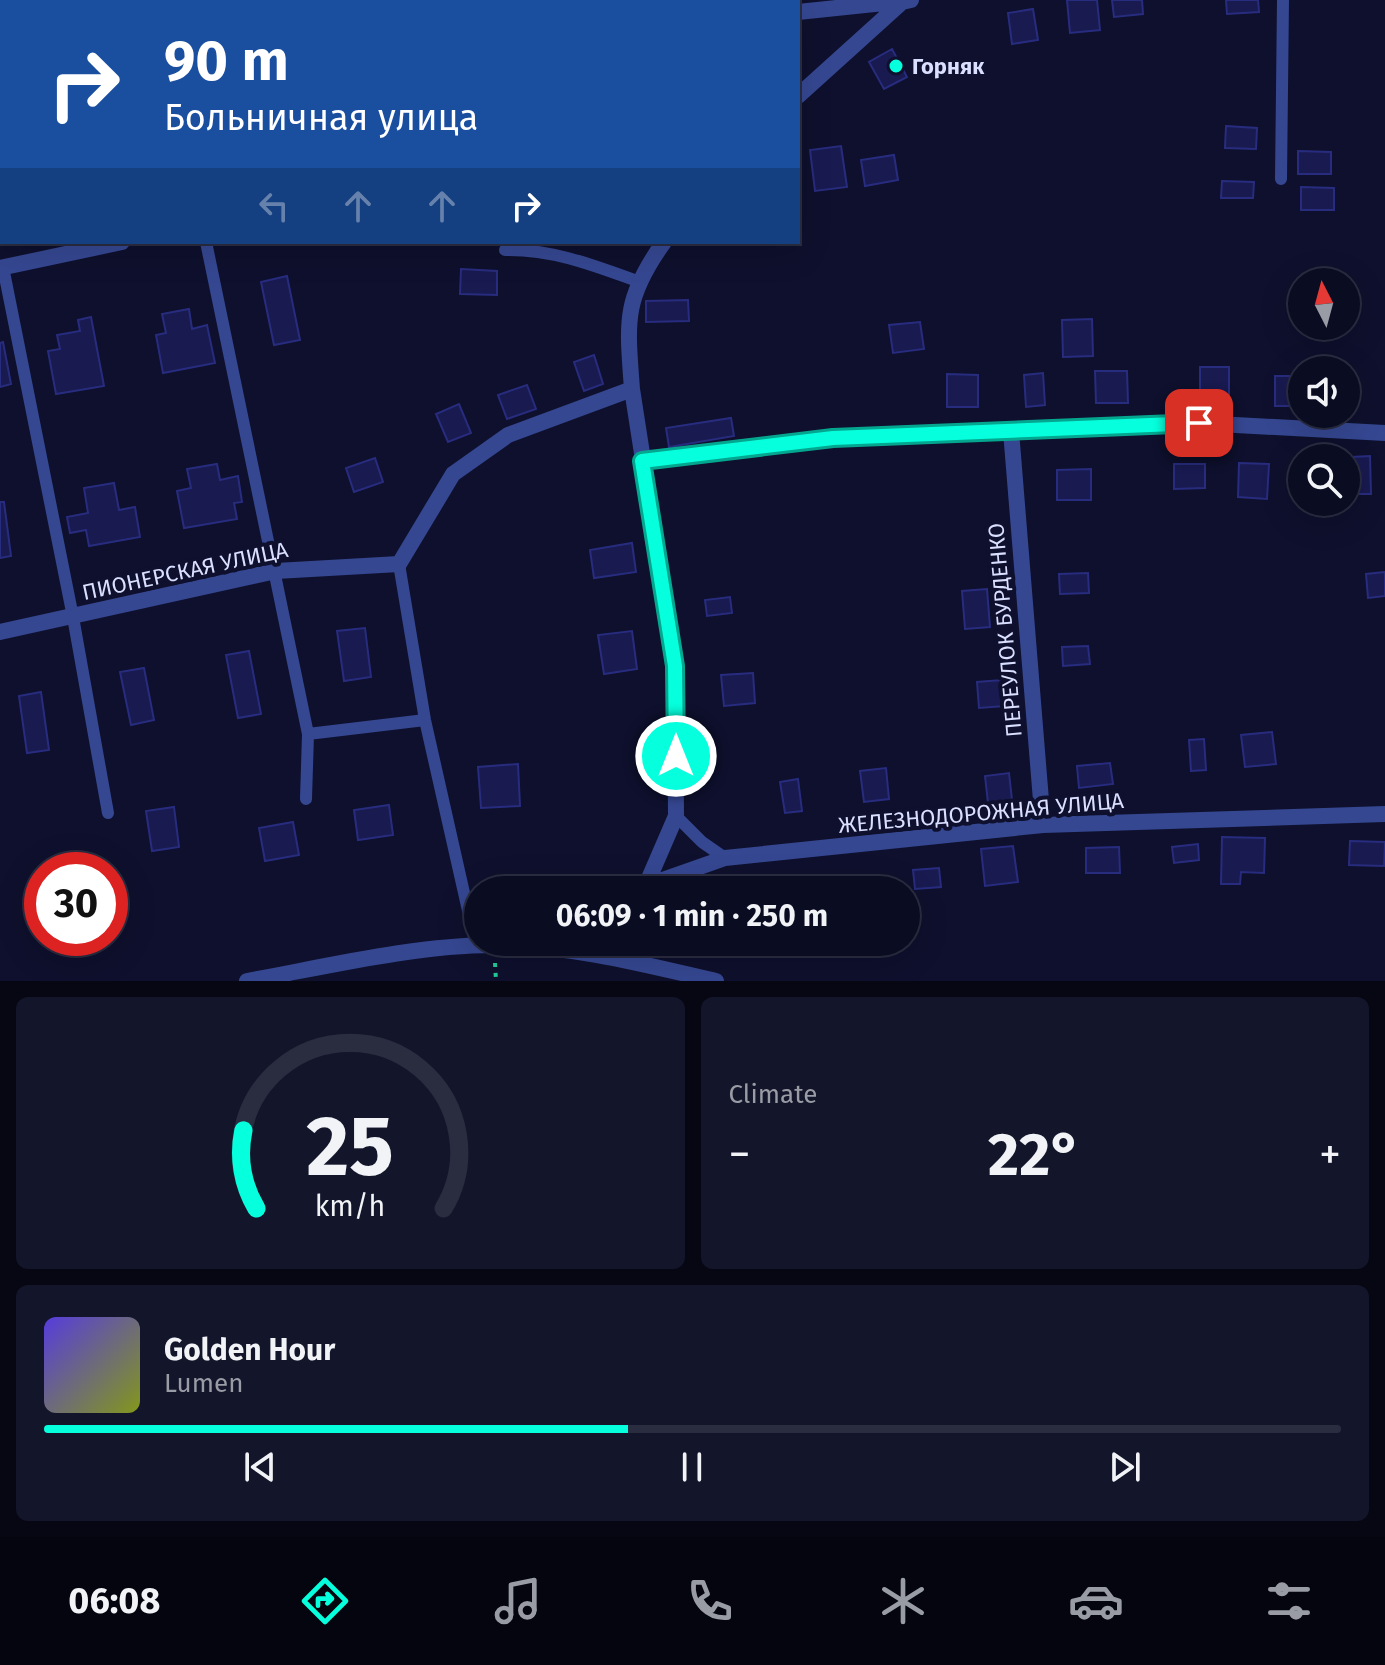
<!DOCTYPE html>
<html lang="en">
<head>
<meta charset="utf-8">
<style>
  body { margin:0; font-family:"Fira Sans",sans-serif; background:#13152a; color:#f1f3f6; height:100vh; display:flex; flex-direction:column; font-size:30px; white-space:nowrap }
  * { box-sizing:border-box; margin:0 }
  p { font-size:26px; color:#999ba5 }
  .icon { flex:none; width:44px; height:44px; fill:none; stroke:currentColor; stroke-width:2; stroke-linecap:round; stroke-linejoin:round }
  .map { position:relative; height:981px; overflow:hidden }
  .side { display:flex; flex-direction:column; gap:16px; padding:16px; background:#060713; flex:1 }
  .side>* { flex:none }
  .hud { position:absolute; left:0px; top:0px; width:800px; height:244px; box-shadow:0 8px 32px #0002,0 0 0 2px #2a2c40; background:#1a4fa0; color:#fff; overflow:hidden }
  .needle { width:52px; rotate:354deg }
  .controls { position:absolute; left:1288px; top:268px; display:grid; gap:16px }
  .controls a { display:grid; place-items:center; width:72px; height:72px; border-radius:50%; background:#0a0c22; box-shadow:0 8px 32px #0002,0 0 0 2px #2a2c40; font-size:40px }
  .speed { position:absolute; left:24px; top:852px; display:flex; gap:16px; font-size:40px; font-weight:700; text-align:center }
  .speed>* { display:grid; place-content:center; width:104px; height:104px; border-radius:50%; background:#0a0c22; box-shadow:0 8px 32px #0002,0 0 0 2px #2a2c40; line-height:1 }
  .speed .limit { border:12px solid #d22; background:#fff; color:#111 }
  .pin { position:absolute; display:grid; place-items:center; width:68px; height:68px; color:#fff; margin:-34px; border-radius:16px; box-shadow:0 4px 12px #0006 }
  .me { position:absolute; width:88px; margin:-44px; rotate:0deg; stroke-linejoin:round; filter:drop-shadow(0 0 6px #0008) }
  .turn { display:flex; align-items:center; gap:28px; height:168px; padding:0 32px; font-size:36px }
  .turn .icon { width:104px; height:104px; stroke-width:2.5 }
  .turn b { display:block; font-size:56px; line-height:68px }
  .lanes { display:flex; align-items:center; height:76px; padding:0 32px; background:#0003; justify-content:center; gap:40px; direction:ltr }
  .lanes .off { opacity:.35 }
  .big { font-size:60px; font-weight:700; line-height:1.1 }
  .side .card { flex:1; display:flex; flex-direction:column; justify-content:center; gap:12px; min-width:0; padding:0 28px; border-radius:12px; background:#13152a }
  .side .dial { align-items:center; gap:0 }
  .dial svg { height:208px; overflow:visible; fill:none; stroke:#2a2c40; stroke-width:7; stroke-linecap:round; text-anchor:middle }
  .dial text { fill:#f1f3f6; stroke:none }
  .song { display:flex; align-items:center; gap:24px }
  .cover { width:96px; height:96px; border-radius:12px; background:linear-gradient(135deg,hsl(250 70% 55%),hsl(70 70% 35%)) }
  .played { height:8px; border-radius:4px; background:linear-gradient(90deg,#06ffdc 45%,#2a2c40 45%) }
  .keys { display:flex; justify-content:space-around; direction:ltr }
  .heat { display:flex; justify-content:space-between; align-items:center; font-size:44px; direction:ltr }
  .side .tiles { flex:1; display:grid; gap:16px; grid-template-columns:1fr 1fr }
  .card:last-child { grid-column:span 2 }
  .trip { position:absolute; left:464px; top:876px; width:456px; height:80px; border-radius:40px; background:#0a0c22; box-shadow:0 8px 32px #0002,0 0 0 2px #2a2c40; font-weight:700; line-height:80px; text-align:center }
  .menu { display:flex; height:128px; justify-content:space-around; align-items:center; background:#04050e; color:#999ba5 }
  .menu .icon { width:56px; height:56px }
  .menu .on { color:#06ffdc }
  .menu b { font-size:36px; color:#f1f3f6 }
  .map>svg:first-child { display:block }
  .building { fill:#181a50; stroke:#282c7e; stroke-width:2 }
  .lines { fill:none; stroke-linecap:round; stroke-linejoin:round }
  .path { stroke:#23ca98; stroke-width:4; stroke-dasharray:4 6; stroke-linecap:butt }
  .service { stroke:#354791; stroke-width:12 }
  .minor { stroke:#354791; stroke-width:16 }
  .tertiary { stroke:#354791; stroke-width:16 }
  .route-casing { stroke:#04a68f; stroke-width:20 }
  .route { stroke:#06ffdc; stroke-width:14 }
  .poi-dot { fill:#06ffdc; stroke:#0e102d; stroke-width:3 }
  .labels { text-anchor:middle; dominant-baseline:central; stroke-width:8; stroke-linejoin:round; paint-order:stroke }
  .poi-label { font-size:22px; font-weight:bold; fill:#dadfff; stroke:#0e102d; text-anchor:start }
  .street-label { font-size:22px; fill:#dadfff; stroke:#0e102d }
</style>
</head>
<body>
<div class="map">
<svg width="1385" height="981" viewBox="0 0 1385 981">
  <rect width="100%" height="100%" fill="#0e102d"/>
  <path class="building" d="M1067,0H1097L1100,30L1070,33Z
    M1112,0H1142L1143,14L1114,17Z
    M1226,0H1258L1259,12L1227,14Z
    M1033,9L1038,40L1012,44L1008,13Z
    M892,49L907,77L884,89L869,62Z
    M1226,126L1257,128L1256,149L1225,148Z
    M841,146L847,187L815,191L810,150Z
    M1298,151L1331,152V174H1298Z
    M894,155L898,180L865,186L861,160Z
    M1222,181L1254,182L1253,198H1221Z
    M1301,187L1334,188V210H1301Z
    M461,269L497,271V295L460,294Z
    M287,276L300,340L274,345L261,282Z
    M688,300L689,321L646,322V301Z
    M189,309L192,329L207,325L215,363L163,373L156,335L166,333L162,314Z
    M91,317L104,386L56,394L48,351L60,349L57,335L80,331L78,320Z
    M1092,319L1093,356L1063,357L1062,320Z
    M920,322L924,349L893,353L889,325Z
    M3,342L11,384L0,387V343Z
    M594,355L603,384L584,391L574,362Z
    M1200,367H1229V404H1200Z
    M1095,371H1127L1128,403H1096Z
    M1043,373L1045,405L1026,407L1024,375Z
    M947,374L978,375V407H947Z
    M1275,376H1302V406H1275Z
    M527,385L536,409L507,419L498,395Z
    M459,404L471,433L448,442L436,414Z
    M731,418L734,436L669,447L666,428Z
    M1370,456L1371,494H1351V457Z
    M375,458L383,482L354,492L346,468Z
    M1239,463L1269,464L1267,499L1238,497Z
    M217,464L220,480L238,476L242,502L234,503L237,519L184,528L177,491L191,488L187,469Z
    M1174,464H1205V488L1174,489Z
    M1091,469V500H1057V470Z
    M114,483L119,510L135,507L140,537L89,546L86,530L70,533L67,517L88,513L84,488Z
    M0,502H4L11,556L0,558Z
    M632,543L636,572L594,578L590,550Z
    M1385,572V596L1368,598L1366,574Z
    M1088,573L1089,593L1060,594L1059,574Z
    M987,589L990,627L965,629L962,591Z
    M730,597L732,613L707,616L705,600Z
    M365,628L371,677L344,681L337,631Z
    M632,631L637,669L604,674L598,635Z
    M1088,646L1090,664L1063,666L1062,647Z
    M249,651L261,714L238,718L226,655Z
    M144,668L154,720L131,725L120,672Z
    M753,673L755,703L724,706L721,675Z
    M1002,680L1004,706L979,708L977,682Z
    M41,692L49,750L27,753L19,696Z
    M1272,732L1276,764L1245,767L1241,735Z
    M1204,739L1206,770L1191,771L1189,740Z
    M1110,763L1113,784L1079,788L1077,766Z
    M518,764L520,806L481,808L478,767Z
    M886,768L889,799L864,802L860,771Z
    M1009,773L1013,809L989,812L985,776Z
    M798,779L802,811L785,813L780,782Z
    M389,805L393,835L358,840L354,810Z
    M174,807L179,847L152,851L146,811Z
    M293,822L299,855L265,861L259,828Z
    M1222,837L1265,838L1264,873L1241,872L1240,884H1221Z
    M1350,841L1385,842L1384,866L1349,865Z
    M1198,844L1199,860L1174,863L1172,847Z
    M1013,846L1018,882L985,886L981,849Z
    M1119,847L1120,873H1086V848Z
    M939,868L941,887L915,889L913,870Z
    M781,881L782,890H752V884Z
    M42,885V910L33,911L29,887Z"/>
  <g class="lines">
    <path class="path" d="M495,963L496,981"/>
    <path class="service" d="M177,0V2
      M0,68L2,69
      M1281,179L1283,0
      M206,242L308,734L306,799
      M505,250C552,249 593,265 637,281
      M3,267L73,617L108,813
      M399,564L425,720L476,946
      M308,734L425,720
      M676,816L702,842L725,858"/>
    <path class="minor" d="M714,0V2
      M798,12L903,1
      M798,96L902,2L911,0
      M0,268L122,242
      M632,389L675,666L676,816L644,890
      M1011,431L1043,825
      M642,461L833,438L1199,423L1385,433
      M0,632L276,571L399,564L453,474L508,435L632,389C627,322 623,299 664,242
      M634,890L725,858L1043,825L1385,814
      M616,957L622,942"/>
    <path class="tertiary" d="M247,981C324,967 416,945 494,945C570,945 643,964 716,981"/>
  </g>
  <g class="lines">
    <defs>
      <path id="route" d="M676,756L675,666L642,461L833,438L1199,423"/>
    </defs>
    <use href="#route" class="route-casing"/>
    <use href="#route" class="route"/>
  </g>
  <circle class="poi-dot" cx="896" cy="66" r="8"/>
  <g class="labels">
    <g class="poi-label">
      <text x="912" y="66">Горняк</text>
    </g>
    <g class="street-label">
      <text transform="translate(185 571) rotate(-12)">ПИОНЕРСКАЯ УЛИЦА</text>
      <text transform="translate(1005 630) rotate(-95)">ПЕРЕУЛОК БУРДЕНКО</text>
      <text transform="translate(981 813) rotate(-5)">ЖЕЛЕЗНОДОРОЖНАЯ УЛИЦА</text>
    </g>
  </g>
</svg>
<div class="controls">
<a><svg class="needle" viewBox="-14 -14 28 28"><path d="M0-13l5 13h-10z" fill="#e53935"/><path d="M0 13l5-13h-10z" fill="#999ba5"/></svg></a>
<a><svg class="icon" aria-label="sound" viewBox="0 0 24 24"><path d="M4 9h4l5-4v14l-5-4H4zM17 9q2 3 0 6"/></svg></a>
<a><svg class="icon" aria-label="search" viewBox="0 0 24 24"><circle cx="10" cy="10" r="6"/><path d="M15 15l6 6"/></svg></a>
</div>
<div class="speed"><div class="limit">30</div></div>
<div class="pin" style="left:1199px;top:423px;background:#d93025"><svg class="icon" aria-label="arrive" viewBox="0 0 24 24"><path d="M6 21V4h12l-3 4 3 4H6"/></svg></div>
<svg class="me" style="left:676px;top:756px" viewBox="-20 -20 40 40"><circle r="17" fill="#06ffdc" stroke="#fff" stroke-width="3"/><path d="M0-11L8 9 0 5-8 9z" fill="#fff"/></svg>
<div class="trip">06:09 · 1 min · 250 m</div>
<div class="hud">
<div class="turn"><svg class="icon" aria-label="right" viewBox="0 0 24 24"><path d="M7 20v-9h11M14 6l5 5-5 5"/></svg><div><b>90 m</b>Больничная улица</div></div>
<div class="lanes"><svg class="icon off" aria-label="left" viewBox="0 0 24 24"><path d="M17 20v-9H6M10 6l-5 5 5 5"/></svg><svg class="icon off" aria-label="ahead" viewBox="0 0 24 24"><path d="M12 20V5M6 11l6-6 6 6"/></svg><svg class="icon off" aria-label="ahead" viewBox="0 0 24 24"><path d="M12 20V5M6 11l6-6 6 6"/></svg><svg class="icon" aria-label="right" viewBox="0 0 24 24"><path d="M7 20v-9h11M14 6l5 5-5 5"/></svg></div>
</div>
</div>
<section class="side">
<div class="tiles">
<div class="card dial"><svg viewBox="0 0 100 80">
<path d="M14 69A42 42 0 1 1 86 69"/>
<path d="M14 69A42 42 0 0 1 9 39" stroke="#06ffdc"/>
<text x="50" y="56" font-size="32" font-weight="700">25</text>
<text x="50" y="72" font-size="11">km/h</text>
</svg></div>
<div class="card"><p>Climate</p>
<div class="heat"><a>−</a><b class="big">22°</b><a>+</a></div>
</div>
<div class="card">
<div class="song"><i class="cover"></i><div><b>Golden Hour</b><p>Lumen</p></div></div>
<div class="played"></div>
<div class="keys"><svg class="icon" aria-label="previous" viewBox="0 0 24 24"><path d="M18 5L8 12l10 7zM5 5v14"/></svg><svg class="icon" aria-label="pause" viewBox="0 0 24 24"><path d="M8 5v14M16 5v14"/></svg><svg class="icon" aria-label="next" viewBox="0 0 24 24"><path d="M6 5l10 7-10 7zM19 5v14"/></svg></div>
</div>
</div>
</section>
<nav class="menu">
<b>06:08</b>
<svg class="icon on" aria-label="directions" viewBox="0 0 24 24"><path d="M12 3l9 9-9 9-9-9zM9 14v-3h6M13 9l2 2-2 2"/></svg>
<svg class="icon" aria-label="music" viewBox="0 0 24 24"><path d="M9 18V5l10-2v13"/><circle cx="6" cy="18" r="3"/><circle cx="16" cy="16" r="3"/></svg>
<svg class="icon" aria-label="phone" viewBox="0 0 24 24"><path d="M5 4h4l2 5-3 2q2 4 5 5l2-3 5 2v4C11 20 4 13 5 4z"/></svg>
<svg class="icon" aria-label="climate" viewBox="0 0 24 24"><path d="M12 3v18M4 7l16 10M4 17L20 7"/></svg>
<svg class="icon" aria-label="car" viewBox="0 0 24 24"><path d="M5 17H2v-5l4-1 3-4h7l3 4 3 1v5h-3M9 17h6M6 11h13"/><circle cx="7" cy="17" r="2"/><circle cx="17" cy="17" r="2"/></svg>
<svg class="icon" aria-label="filters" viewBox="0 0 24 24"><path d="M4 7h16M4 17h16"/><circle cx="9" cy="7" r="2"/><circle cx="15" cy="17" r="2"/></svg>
</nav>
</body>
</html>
